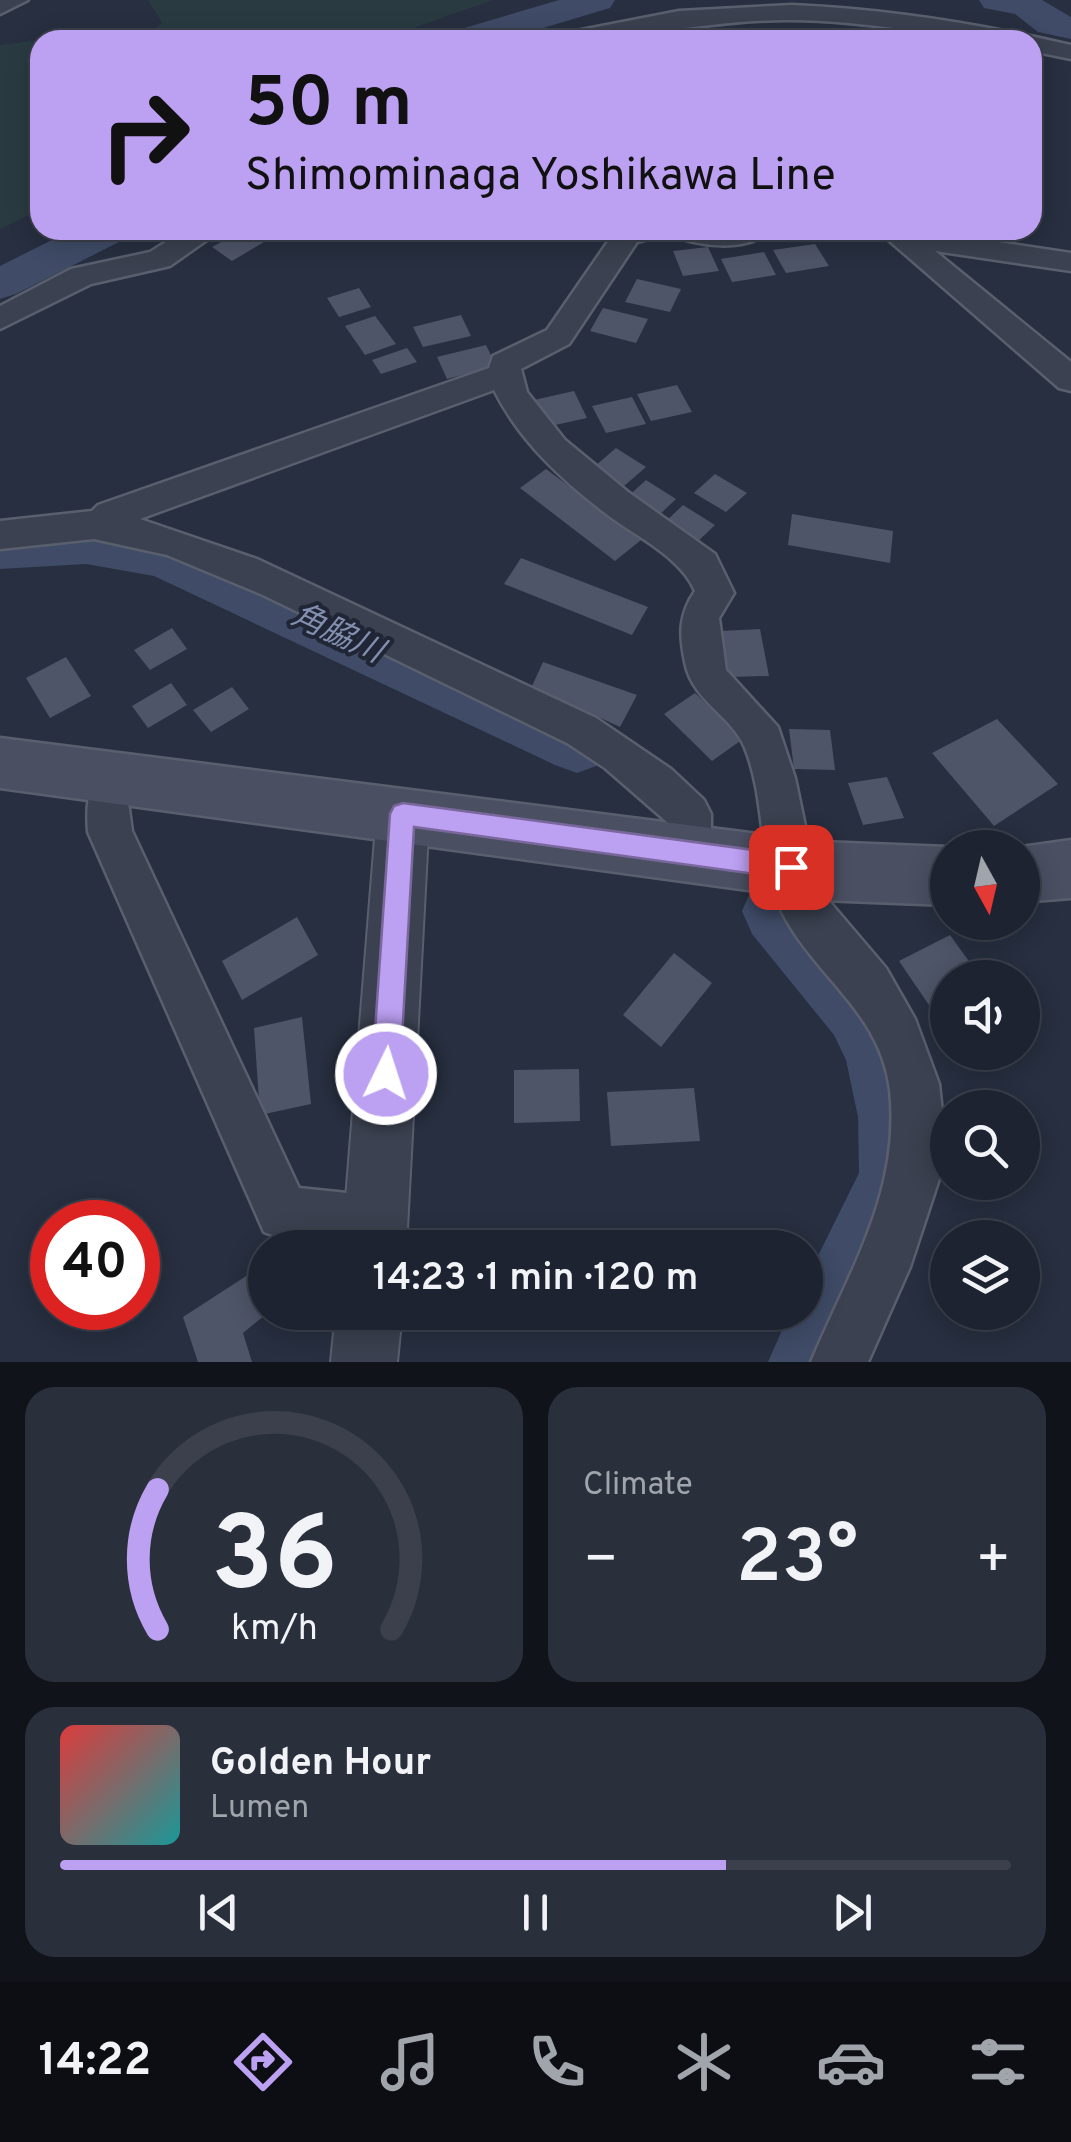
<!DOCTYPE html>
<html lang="en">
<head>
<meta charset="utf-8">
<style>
  body { margin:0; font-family:Overpass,"Noto Sans JP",sans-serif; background:#2a2f3c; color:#f1f3f6; height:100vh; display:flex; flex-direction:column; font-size:38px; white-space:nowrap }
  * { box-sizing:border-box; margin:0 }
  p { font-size:32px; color:#a0a4ab }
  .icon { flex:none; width:55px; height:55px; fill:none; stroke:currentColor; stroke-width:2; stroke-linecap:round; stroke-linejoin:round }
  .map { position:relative; height:1362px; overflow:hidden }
  .panel { display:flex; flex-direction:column; gap:25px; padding:25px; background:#10131a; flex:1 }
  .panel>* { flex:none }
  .banner { position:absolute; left:30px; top:30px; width:1012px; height:210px; border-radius:30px; box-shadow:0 5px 25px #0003,0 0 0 2px #3b404c; background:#bca0f2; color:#111; overflow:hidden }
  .needle { width:65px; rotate:172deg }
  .fabs { position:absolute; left:930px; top:830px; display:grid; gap:20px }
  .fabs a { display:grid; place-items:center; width:110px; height:110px; border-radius:50%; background:#1d2330; box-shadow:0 5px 25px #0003,0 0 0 2px #3b404c; font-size:50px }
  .speed { position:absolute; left:30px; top:1200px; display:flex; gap:20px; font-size:50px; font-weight:700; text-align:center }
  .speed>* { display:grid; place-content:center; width:130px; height:130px; border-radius:50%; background:#1d2330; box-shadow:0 5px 25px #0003,0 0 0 2px #3b404c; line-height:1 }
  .speed .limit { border:15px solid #d22; background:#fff; color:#111 }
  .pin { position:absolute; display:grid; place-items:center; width:85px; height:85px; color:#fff; margin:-42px; border-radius:20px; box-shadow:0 5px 15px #0006 }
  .me { position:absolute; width:110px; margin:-55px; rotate:4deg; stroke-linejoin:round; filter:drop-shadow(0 0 8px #0008) }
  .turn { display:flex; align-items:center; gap:35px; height:210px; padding:0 50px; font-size:45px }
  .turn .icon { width:130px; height:130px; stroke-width:2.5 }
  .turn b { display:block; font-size:70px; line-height:85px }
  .big { font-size:75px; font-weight:600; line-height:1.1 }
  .panel .card { flex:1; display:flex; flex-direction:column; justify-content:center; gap:15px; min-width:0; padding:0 35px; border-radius:30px; background:#2a2f3c }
  .panel .dial { align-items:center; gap:0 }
  .dial svg { height:260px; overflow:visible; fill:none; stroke:#3b404c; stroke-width:7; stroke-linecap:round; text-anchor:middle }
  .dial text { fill:#f1f3f6; stroke:none }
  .song { display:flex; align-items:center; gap:30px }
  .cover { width:120px; height:120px; border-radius:15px; background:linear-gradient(135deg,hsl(0 70% 55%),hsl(180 70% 35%)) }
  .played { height:10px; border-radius:5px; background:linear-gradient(90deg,#bca0f2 70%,#3b404c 70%) }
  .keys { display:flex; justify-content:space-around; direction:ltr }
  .heat { display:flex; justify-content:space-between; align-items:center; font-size:55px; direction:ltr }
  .panel .tiles { flex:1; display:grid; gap:25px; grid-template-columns:1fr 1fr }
  .card:last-child { grid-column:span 2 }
  .trip { position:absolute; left:248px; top:1230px; width:575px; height:100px; border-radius:50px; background:#1d2330; box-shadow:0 5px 25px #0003,0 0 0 2px #3b404c; font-weight:600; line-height:100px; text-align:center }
  .dock { display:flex; height:160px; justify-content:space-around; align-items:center; background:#0c0e13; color:#a0a4ab }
  .dock .icon { width:70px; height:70px }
  .dock .on { color:#bca0f2 }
  .dock b { font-size:45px; color:#f1f3f6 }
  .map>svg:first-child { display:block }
  .green { fill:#293b41 }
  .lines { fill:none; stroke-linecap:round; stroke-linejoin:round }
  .river { fill:#3f4b67; fill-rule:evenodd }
  .building { fill:#4e5568 }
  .minor-casing { stroke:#595f6d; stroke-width:5 }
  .tertiary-casing { stroke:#595f6d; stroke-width:4 }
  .secondary-casing { stroke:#595f6d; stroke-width:5 }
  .minor { fill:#3b4150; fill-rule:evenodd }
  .tertiary { fill:#3b4150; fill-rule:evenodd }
  .secondary { fill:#4a5062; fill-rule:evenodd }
  .route { fill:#bca0f2; stroke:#7a689d; stroke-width:2.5 }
  .labels { text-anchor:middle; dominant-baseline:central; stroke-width:8; stroke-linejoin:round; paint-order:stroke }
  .water-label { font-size:32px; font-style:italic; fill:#828faf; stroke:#202635 }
</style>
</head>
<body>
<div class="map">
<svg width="1071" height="1362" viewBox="0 0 1071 1362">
  <rect width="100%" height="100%" fill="#272f40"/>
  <path class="green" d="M148,0H493L379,40H103L151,31L162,23Z
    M40,40V210L0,229V45Z"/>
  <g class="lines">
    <path class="river" d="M559,0H615L610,8L503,40H445L451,32Z
      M979,0H1042L1071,17V39L1038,32L1015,14L984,8Z
      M72,230H129L123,240L16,294L0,299V266Z
      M46,522L105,523L190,544L599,727L608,746L599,765L577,773L555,765L154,576L86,564L0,569V527Z
      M776,878L800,888L884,985L918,1052L934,1117L937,1177L853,1362H768L790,1312H805V1282L859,1173L858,1117L846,1060L834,1035L752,934L742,911L752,888Z"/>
  </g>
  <path class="building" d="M244,230H255L269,239L232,261L212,247Z
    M815,244L829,266L786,273L773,250Z
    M708,247L719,271L683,276L673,251Z
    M764,252L776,275L732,282L721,259Z
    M637,279L681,289L670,312L625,302Z
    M359,288L371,307L339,317L327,298Z
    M603,308L648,319L636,343L590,331Z
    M461,315L471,336L423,347L413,327Z
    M375,316L396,344L365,355L345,326Z
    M486,345L496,366L447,379L437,357Z
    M407,348L417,362L381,374L372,360Z
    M677,385L692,412L651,421L637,394Z
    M574,391L587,418L546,427L534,400Z
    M632,397L646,424L606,433L592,406Z
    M616,448L646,467L624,486L594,467Z
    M546,469L641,540L615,561L520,488Z
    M715,474L747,493L726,512L694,493Z
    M646,480L676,499L655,519L624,500Z
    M683,505L715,525L694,545L662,525Z
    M792,514L893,531L890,563L788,545Z
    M521,558L648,607L632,635L504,584Z
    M172,628L187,649L150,670L134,650Z
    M760,629L769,676L728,677L720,631Z
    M66,657L91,696L50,718L26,678Z
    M543,662L637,695L620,727L532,686Z
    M171,683L187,705L148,728L132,706Z
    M232,687L249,709L211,732L193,710Z
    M695,693L743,739L712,761L664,714Z
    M997,719L1058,784L994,826L932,753Z
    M789,729L830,730L835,770L794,769Z
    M887,777L904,818L863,825L848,783Z
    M297,917L318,955L242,1000L222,961Z
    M950,935L981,978H948V1008L935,1014L899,961Z
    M674,953L712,983L661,1047L623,1015Z
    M302,1017L311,1104L260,1115L254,1028Z
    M579,1069L580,1121L514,1123V1070Z
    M694,1088L700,1141L611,1146L607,1092Z
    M254,1271L265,1315L243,1333L252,1362H198L183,1317Z"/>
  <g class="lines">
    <defs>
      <path id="minor" d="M0,0H28L0,14Z
        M792,5C887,9 980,24 1071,45V59L1032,51V40C951,40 871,20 789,20C709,20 632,40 554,40L566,33L679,11Z
        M185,230H221L170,266L91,284L0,329V306L71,269L150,252Z
        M616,230H768C750,253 692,247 670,233L637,242L569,344L521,369L527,392L565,440L628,492L715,554L734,593L719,618L726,670L778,727L795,778L818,888L886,968L915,1019L939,1084L944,1130L940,1176L910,1267L868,1362H811C849,1271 901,1192 890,1090C881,1016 822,981 788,923C756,869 768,805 745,748C731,714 692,701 685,662C679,634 679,615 695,591C681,558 638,537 609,516C563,481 520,442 494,390L140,519L257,559L596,718L671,769L704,800L711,814V853L705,867L689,873L673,867L667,853V822L605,768L567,743L263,595L167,555L94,539L0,549V521L92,511L98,505L489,368L493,356L547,330Z
        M877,230H919L1071,253V271L935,251L1071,362V391L1059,388Z
        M114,761L129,767L135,780L128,802L132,831L299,1188L376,1196L395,1203L402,1222L395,1241C363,1254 296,1245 264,1232L88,832C86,807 88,790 99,767Z"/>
      <path id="tertiary" d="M403,791L421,798L429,814L406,1248H342L377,814L385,798Z
        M336,1312H402L397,1362H331Z"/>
      <path id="secondary" d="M0,738L821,842L948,847V905L821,900L0,788Z
        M1071,840V898L1022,902V848H1014Z"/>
    </defs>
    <use href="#minor" class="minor-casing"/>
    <use href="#tertiary" class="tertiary-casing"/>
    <use href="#secondary" class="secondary-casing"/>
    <use href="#minor" class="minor"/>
    <use href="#tertiary" class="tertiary"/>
    <use href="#secondary" class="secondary"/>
  </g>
  <path class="route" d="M403,803L791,855L800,858L804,867L800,875L791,879L414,827L400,1074L396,1084L386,1088L376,1084L372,1074L390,814L394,806Z"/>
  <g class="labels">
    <g class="water-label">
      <text transform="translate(337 635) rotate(25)">角脇川</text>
    </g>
  </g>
</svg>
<div class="fabs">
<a><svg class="needle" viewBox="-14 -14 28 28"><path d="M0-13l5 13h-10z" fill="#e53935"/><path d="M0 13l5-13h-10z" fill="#a0a4ab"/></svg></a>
<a><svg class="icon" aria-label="sound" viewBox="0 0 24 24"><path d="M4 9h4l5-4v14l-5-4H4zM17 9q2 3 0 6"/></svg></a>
<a><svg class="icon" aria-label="search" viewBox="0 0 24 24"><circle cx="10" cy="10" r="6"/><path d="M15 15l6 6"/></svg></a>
<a><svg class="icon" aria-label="layers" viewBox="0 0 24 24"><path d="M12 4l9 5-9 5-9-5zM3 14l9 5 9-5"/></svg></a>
</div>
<div class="speed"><div class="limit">40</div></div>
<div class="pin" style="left:791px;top:867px;background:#d93025"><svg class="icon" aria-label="arrive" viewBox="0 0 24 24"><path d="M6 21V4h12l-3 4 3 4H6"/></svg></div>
<svg class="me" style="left:386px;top:1074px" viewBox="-20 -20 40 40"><circle r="17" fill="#bca0f2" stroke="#fff" stroke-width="3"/><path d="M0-11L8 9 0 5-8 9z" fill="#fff"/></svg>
<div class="trip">14:23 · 1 min · 120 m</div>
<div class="banner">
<div class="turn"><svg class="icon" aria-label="right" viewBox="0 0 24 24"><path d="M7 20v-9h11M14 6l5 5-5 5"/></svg><div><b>50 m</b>Shimominaga Yoshikawa Line</div></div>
</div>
</div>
<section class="panel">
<div class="tiles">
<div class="card dial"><svg viewBox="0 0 100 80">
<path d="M14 69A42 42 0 1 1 86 69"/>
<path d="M14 69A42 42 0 0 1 14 26" stroke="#bca0f2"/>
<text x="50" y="56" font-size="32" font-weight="700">36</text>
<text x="50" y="72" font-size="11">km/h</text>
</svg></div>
<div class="card"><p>Climate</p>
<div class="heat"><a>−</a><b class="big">23°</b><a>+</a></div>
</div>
<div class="card">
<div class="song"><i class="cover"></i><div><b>Golden Hour</b><p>Lumen</p></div></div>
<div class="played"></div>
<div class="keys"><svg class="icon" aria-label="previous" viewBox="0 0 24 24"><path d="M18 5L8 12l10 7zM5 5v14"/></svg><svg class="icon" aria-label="pause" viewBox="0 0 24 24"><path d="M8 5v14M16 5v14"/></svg><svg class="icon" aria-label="next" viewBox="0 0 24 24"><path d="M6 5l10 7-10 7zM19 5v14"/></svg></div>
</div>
</div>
</section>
<nav class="dock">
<b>14:22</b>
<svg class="icon on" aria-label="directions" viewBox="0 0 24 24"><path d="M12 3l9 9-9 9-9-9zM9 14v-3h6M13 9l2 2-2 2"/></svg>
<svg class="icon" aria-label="music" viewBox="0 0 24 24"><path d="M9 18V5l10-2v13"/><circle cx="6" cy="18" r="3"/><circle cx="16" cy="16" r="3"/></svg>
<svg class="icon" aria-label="phone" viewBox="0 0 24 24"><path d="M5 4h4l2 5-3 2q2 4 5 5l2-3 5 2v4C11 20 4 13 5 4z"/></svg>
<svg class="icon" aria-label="climate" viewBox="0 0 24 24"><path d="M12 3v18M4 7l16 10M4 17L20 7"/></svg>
<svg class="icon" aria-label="car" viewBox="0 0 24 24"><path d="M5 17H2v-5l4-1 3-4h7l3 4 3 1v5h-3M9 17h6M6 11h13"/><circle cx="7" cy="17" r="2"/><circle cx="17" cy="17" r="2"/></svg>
<svg class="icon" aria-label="filters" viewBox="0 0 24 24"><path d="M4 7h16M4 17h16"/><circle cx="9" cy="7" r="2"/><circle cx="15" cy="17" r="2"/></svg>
</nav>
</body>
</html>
